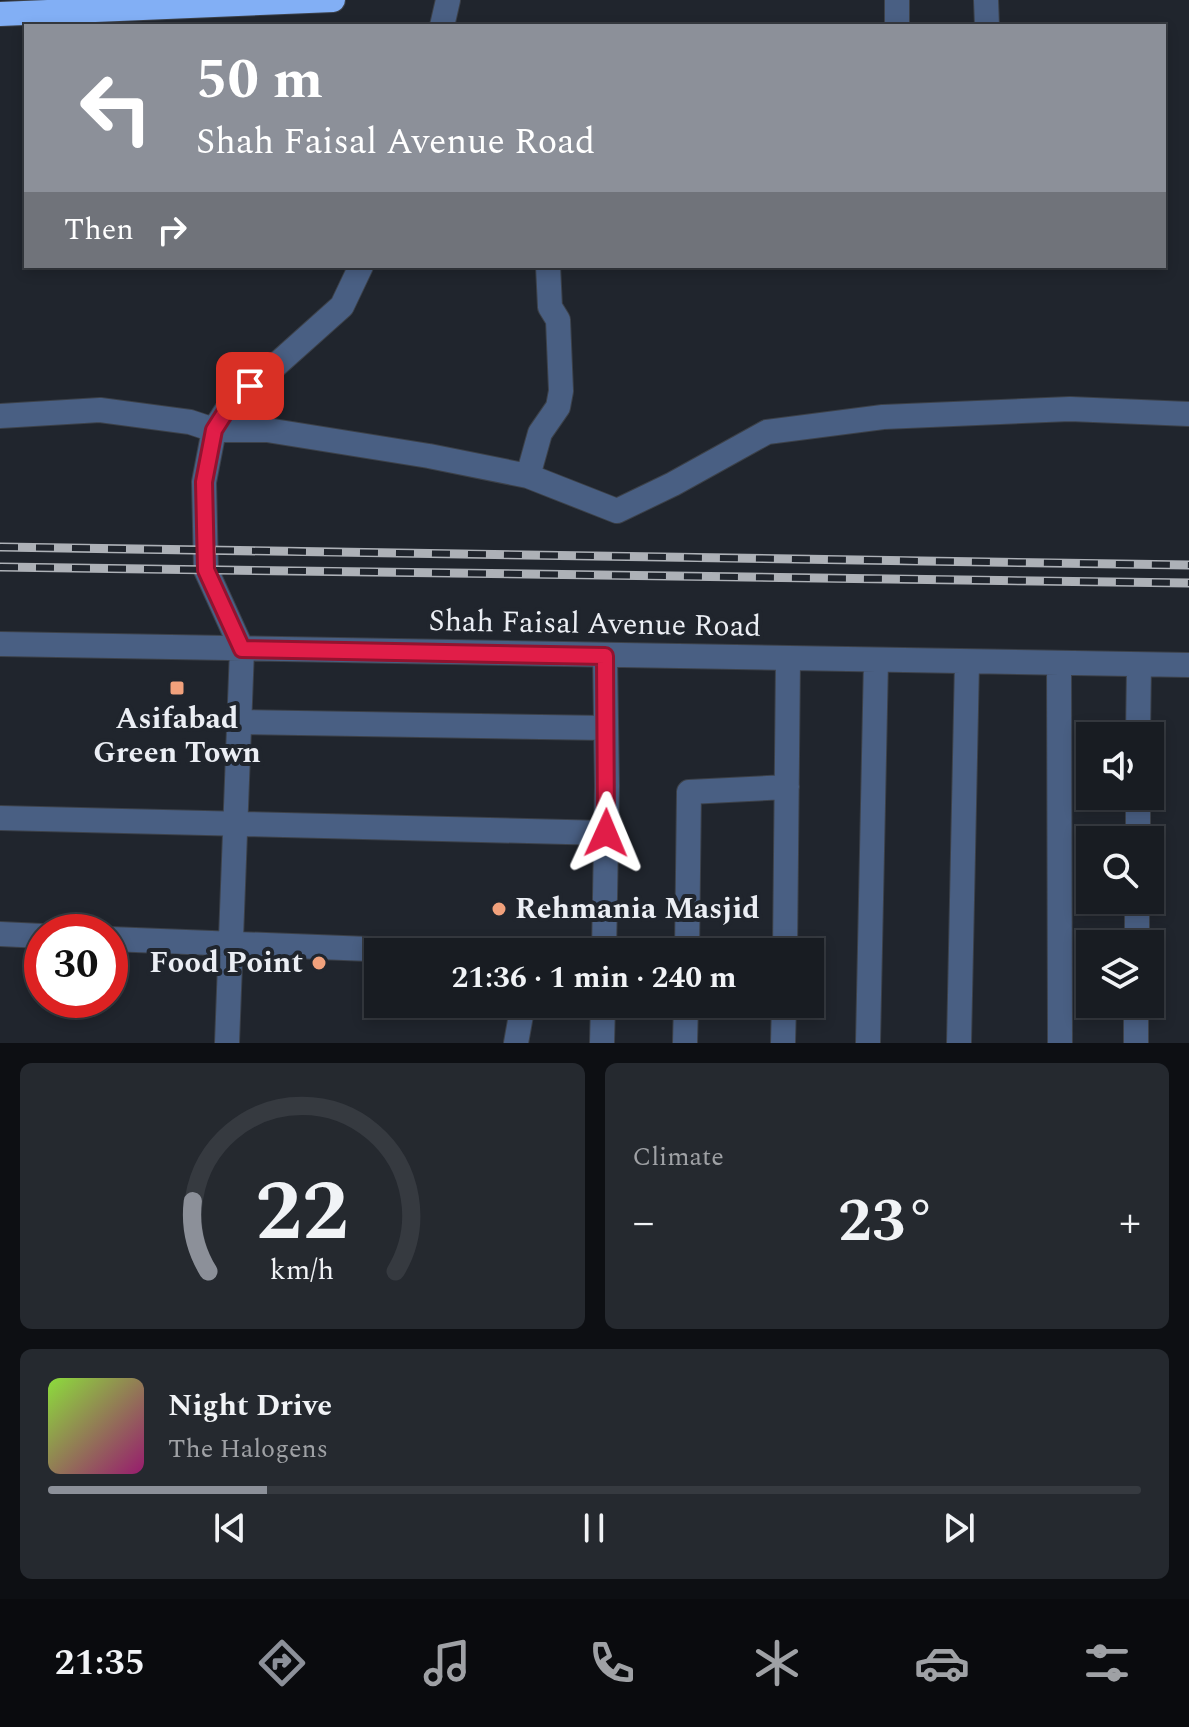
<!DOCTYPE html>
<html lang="en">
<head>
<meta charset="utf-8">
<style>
  body { margin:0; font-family:Spectral,serif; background:#25292f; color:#f1f3f6; height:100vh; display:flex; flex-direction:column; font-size:30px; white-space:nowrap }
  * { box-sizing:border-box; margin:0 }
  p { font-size:26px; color:#9fa1a5 }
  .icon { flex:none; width:44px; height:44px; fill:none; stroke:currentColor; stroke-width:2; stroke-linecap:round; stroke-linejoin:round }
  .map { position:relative; height:1043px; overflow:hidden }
  .panel { display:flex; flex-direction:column; gap:20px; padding:20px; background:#0d0f13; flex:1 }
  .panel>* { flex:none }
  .banner { position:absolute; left:24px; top:24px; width:1142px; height:244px; border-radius:0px; box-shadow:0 4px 12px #0003,0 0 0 2px #363a40; background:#8c9099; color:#fff; overflow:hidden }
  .fabs { position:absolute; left:1076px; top:722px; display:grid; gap:16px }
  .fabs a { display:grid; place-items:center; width:88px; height:88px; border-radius:0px; background:#181c22; box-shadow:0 4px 12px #0003,0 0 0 2px #363a40; font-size:40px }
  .speed { position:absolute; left:24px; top:914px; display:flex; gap:16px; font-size:40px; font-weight:700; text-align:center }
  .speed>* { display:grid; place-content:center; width:104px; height:104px; border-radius:50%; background:#181c22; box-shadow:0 4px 12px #0003,0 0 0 2px #363a40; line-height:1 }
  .speed .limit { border:12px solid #d22; background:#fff; color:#111 }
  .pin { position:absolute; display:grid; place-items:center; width:68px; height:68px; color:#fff; margin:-34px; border-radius:16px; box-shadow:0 4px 12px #0006 }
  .me { position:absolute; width:88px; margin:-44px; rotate:1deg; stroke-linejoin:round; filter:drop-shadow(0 0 6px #0008) }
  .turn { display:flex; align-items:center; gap:28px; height:168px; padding:0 40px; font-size:36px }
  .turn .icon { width:104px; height:104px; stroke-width:2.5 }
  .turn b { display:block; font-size:56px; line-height:68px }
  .then { display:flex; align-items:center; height:76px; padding:0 40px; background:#0003; gap:16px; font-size:30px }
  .big { font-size:60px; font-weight:700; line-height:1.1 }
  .panel .card { flex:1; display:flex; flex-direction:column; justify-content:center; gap:12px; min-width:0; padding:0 28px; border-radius:12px; background:#25292f }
  .panel .dial { align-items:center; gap:0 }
  .dial svg { height:208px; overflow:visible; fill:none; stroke:#363a40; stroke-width:7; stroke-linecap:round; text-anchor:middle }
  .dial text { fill:#f1f3f6; stroke:none }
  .song { display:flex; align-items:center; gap:24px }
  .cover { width:96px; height:96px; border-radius:12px; background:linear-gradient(135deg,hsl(90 70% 55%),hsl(320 70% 35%)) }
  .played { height:8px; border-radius:4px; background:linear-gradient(90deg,#8c9099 20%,#363a40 20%) }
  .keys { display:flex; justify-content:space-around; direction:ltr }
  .heat { display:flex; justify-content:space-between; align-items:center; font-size:44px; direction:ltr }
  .panel .tiles { flex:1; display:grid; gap:20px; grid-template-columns:1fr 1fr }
  .card:last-child { grid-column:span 2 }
  .trip { position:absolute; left:364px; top:938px; width:460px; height:80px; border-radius:0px; background:#181c22; box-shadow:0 4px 12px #0003,0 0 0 2px #363a40; font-weight:700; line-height:80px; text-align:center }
  .tabs { display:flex; height:128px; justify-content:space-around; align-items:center; background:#0a0b0e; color:#9fa1a5 }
  .tabs .icon { width:56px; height:56px }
  .tabs .selected { color:#8c9099 }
  .tabs b { font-size:36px; color:#f1f3f6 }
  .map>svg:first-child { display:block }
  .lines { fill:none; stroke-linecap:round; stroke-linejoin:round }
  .minor-casing { stroke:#3c4149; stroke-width:26 }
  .highway-casing { stroke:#3c4149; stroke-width:26 }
  .minor { stroke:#495f83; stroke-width:24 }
  .highway { stroke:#82aff5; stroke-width:24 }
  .rail-casing { stroke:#adb1b7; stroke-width:9 }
  .rail { stroke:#20252d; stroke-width:6; stroke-dasharray:18; stroke-linecap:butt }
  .route-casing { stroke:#92132f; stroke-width:20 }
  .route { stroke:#e11d48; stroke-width:14 }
  .poi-dot { fill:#f1a17c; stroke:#20252d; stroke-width:3 }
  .labels { text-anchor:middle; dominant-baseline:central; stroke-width:8; stroke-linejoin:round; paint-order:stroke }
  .street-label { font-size:30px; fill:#ebeef4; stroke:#20252d }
  .poi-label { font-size:30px; font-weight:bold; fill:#ebeef4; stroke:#20252d }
</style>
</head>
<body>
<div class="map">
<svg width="1189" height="1043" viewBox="0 0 1189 1043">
  <rect width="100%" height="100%" fill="#20252d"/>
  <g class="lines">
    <defs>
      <path id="minor" d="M897,0V26
        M986,0L987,26
        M442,26L448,0
        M0,416L100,410L190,422L214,430H267L429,456L528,476L617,511L673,484L767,432L883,417L1070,409L1189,414
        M528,476L540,433L558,407L561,391L558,320L550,307L548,266
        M0,644L1189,665
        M1059,663L1060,1043
        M239,722L606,728
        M1138,736L1139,665
        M0,818L606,833
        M1138,840V796
        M0,934L42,936
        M110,939L446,952
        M1137,944V900
        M604,952L607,786L605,656
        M687,952L689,792L787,787
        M785,952L788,659
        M227,1043L242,649L206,570L204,482L214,430L228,408L342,306L361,266
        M516,1043L523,1004
        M602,1043L603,1004
        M685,1043L686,1004
        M783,1043L784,1004
        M868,1043L876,660
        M959,1043L967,662
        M1136,1043V1004"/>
      <path id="highway" d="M0,14L333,0"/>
    </defs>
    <use href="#minor" class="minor-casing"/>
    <use href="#highway" class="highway-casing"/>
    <use href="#minor" class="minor"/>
    <use href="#highway" class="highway"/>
    <defs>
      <path id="rail" d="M0,547L1189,565
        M0,567L1189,583"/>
    </defs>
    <use href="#rail" class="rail-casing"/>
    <use href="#rail" class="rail"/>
  </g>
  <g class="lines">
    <defs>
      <path id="route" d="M250,386L228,408L214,430L204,482L206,570L242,649L605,656L606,833"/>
    </defs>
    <use href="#route" class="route-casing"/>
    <use href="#route" class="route"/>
  </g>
  <g class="poi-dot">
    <rect x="169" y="680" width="16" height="16" rx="4"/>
    <circle cx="499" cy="909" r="8"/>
    <circle cx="319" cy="963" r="8"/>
  </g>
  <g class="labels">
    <g class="street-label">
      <text transform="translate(595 624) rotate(1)">Shah Faisal Avenue Road</text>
    </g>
    <g class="poi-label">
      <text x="177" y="719">Asifabad<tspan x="177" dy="34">Green Town</tspan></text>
      <text x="515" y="909" text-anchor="start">Rehmania Masjid</text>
      <text x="303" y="963" text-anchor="end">Food Point</text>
    </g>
  </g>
</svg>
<div class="fabs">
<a><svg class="icon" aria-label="sound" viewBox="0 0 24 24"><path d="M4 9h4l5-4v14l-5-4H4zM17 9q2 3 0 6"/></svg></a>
<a><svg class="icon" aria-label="search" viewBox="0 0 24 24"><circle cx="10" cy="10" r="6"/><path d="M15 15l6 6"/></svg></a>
<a><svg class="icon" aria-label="layers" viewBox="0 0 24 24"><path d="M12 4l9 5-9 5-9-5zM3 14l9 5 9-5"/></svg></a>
</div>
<div class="speed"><div class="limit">30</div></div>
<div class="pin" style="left:250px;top:386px;background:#d93025"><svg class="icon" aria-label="arrive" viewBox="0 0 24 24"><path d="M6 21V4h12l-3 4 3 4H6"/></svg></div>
<svg class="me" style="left:606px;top:833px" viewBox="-20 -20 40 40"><path d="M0-17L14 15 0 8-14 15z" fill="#e11d48" stroke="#fff" stroke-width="4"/></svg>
<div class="trip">21:36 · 1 min · 240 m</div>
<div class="banner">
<div class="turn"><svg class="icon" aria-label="left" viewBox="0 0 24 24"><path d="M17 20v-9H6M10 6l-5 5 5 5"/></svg><div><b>50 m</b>Shah Faisal Avenue Road</div></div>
<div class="then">Then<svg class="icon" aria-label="right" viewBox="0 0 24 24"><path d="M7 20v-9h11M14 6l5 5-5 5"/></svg></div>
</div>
</div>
<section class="panel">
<div class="tiles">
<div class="card dial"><svg viewBox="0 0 100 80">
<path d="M14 69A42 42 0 1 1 86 69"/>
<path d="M14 69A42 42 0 0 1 8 42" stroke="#8c9099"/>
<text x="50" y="56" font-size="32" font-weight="700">22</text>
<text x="50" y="72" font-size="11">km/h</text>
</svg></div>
<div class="card"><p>Climate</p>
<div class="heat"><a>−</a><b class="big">23°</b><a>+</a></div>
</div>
<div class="card">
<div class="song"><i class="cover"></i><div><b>Night Drive</b><p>The Halogens</p></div></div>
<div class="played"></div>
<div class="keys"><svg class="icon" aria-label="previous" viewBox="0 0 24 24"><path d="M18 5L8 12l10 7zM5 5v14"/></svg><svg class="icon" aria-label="pause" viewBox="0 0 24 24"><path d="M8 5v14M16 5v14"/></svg><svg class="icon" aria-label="next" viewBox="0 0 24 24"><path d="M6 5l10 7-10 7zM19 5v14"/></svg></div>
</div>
</div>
</section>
<nav class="tabs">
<b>21:35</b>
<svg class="icon selected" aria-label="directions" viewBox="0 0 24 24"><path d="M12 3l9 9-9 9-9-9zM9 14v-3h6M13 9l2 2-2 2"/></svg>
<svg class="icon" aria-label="music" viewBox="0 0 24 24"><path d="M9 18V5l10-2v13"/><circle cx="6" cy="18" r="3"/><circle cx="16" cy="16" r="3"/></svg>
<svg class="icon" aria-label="phone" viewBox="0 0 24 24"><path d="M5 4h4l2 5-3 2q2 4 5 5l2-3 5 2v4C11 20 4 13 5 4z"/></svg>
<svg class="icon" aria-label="climate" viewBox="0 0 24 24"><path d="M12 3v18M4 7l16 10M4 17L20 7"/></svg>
<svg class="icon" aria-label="car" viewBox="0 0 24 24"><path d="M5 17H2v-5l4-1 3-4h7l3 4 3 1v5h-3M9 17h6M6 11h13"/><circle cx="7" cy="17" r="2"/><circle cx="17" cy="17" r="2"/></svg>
<svg class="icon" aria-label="filters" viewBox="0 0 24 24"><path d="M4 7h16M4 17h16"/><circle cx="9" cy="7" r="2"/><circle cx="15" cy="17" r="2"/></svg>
</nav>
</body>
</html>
